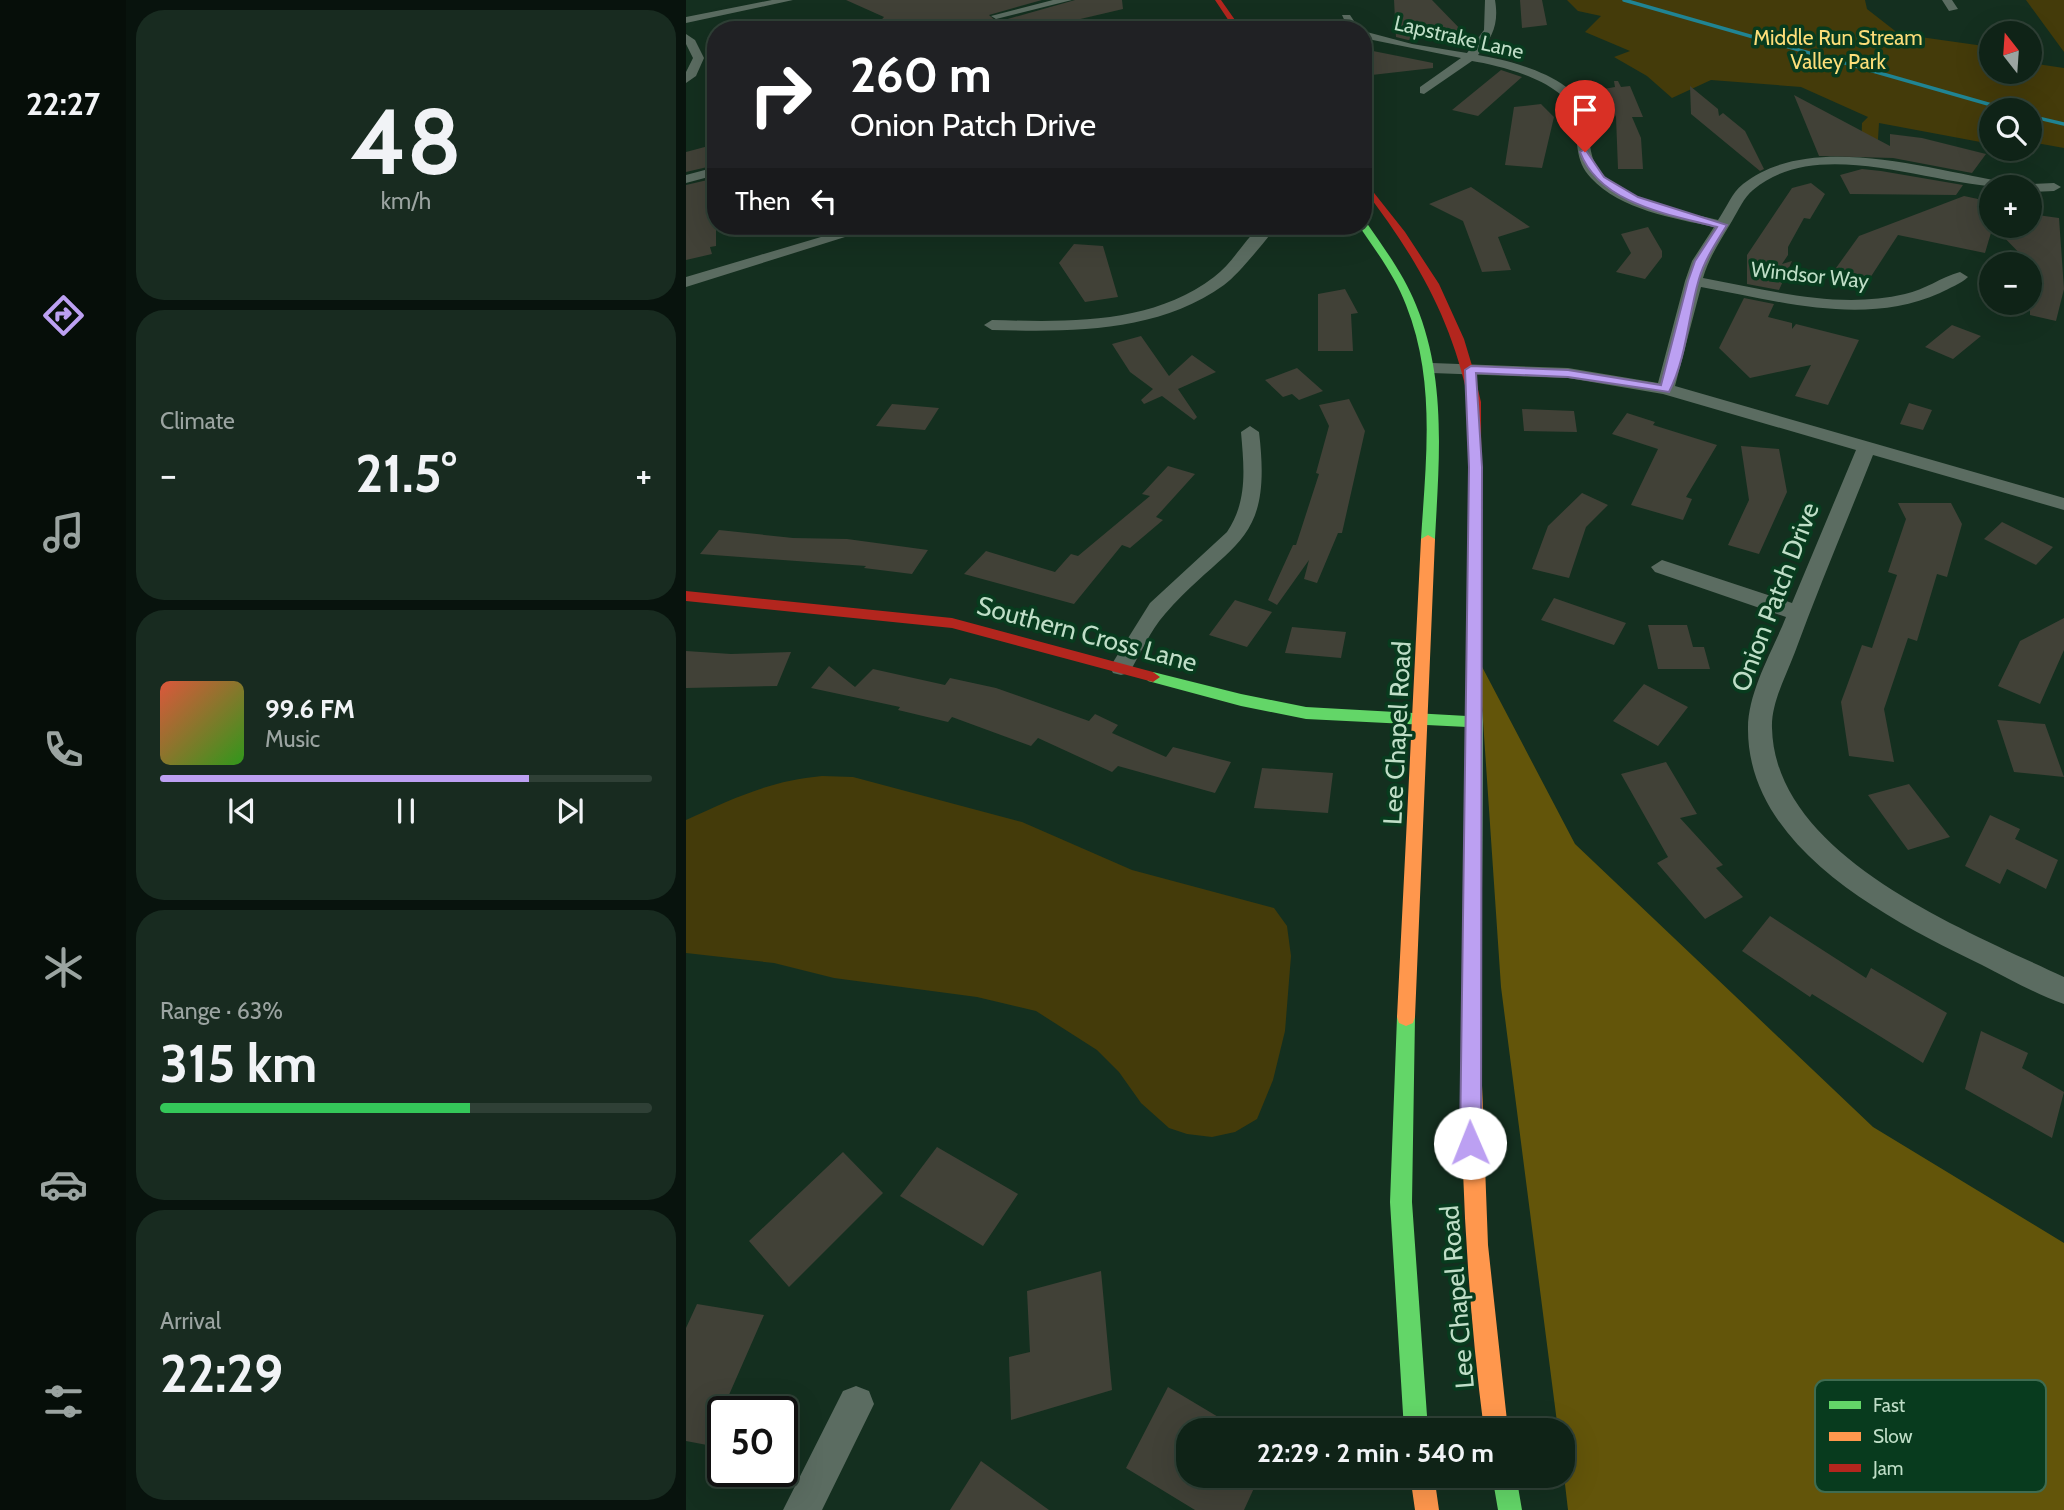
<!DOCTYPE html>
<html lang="en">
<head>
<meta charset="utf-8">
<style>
  body { margin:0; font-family:Cabin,sans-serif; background:#182b20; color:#f1f3f6; height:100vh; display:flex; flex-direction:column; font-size:26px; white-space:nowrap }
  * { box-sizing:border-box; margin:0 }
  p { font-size:23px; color:#9ba4a1 }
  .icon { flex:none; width:38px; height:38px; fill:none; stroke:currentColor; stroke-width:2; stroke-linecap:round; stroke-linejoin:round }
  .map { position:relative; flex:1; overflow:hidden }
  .side { display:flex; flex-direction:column; gap:10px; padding:10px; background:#08130d; width:560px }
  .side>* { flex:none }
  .top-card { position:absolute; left:21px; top:21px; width:665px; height:214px; border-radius:28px; box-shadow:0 7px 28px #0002,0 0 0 2px #2f4036; background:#202124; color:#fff; overflow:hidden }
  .needle { width:46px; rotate:343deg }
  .buttons { position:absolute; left:1293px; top:21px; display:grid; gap:14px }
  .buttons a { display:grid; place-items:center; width:63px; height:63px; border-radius:50%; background:#0f2317; box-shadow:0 7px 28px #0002,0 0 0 2px #2f4036; font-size:35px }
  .speed { position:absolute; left:21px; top:1396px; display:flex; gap:14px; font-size:35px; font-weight:700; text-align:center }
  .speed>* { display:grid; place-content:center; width:91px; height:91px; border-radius:50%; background:#0f2317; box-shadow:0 7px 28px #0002,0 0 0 2px #2f4036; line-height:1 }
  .speed .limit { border:4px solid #111; border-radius:10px; background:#fff; color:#111 }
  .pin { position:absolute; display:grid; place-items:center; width:60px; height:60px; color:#fff; margin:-72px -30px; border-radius:50% 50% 50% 0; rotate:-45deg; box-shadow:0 0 7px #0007 }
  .pin .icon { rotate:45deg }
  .me { position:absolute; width:77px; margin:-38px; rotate:359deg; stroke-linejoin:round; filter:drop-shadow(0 0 5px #0008) }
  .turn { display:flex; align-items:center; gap:24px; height:147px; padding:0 28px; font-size:32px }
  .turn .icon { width:91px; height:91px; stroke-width:2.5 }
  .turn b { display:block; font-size:49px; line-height:60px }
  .then { display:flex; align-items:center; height:66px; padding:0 28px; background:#0003; gap:14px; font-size:26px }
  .big { font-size:52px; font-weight:700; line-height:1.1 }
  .side .widget { flex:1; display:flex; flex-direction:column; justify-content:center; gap:10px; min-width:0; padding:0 24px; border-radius:28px; background:#182b20 }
  .side .dial { align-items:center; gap:0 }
  .dial b { font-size:91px; line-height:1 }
  .song { display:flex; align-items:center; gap:21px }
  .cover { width:84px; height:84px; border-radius:10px; background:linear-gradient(135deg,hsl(10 70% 55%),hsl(110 70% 35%)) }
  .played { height:7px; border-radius:4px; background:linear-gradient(90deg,#bca0f2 75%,#2f4036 75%) }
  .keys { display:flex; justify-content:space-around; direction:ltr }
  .heat { display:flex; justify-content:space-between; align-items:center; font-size:38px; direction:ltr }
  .charge { height:10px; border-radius:5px; background:linear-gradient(90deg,#34c759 63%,#2f4036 0) }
  .trip { position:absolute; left:490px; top:1418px; width:399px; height:70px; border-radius:28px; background:#0f2317; box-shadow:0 7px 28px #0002,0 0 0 2px #2f4036; font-weight:700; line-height:70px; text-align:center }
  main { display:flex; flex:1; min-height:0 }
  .tab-bar { display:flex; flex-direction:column; width:126px; justify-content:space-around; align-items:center; background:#060e09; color:#9ba4a1 }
  .tab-bar .icon { width:49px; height:49px }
  .tab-bar .current { color:#bca0f2 }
  .tab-bar b { font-size:32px; color:#f1f3f6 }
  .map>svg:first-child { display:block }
  .green { fill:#443b0a }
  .forest { fill:#63550a }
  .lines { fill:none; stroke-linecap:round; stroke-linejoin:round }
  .stream { stroke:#208493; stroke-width:3.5 }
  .building { fill:#414137 }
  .street { fill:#5b6c61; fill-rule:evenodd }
  .fast { fill:#63d668; fill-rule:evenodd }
  .slow { fill:#ff974d; fill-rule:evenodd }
  .jam { fill:#b3261e; fill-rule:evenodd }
  .route { fill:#bca0f2; stroke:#7a689d; stroke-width:2 }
  .labels { text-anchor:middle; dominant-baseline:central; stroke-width:7; stroke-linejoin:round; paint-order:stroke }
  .far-street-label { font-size:21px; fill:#bfdec7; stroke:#083b1e }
  .far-park-label { font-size:21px; fill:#fcde79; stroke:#083b1e }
  .street-label { font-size:26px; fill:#bfdec7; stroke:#083b1e }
  .key { fill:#083b1e; stroke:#3f6c51; stroke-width:2 }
  .key-label { font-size:19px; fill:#bfdec7 }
</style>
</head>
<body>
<main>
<nav class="tab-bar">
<b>22:27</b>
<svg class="icon current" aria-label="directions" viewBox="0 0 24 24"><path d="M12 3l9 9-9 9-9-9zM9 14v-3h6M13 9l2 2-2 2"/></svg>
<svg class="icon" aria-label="music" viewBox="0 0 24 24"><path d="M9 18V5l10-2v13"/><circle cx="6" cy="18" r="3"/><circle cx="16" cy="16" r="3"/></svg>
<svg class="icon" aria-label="phone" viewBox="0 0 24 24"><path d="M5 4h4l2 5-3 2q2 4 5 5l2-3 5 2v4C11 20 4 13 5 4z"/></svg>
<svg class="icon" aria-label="climate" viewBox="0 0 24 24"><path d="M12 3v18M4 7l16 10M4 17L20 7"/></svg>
<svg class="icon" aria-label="car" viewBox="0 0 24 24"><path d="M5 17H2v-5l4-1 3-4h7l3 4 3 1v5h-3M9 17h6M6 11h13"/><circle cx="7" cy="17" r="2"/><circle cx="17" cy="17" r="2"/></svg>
<svg class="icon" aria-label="filters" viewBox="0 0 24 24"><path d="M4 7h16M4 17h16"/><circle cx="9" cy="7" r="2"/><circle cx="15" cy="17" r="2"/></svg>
</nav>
<section class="side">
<div class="widget dial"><b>48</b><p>km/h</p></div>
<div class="widget"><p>Climate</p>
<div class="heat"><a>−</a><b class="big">21.5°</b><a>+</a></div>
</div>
<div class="widget">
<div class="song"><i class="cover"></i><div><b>99.6 FM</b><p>Music</p></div></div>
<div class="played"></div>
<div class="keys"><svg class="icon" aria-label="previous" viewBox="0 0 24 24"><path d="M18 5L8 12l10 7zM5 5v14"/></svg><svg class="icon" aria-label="pause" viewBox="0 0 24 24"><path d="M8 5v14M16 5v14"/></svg><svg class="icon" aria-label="next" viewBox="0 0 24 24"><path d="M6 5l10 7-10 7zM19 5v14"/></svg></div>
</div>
<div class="widget"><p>Range · 63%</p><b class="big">315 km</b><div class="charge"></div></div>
<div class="widget"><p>Arrival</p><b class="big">22:29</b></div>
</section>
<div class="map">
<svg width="1378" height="1510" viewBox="0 0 1378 1510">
  <rect width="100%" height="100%" fill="#142f1f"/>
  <path class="green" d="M881,0H1179L1181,9L1213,34L1305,47L1306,72H1344V63L1378,68V148L1344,142V110H1306L1305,144L1193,123L1191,155L1175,153L1176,123L1182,117L1115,87L1025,80L986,98L961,76L928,57L944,51L899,32L915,16L892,11Z
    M1340,0H1378V52Z
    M136,776L167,777L336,822L446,870L588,908L601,926L605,956L599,1031L587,1080L571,1119L549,1132L526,1137L501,1134L483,1128L455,1103L433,1072L411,1050L350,1011L291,997L148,978L88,963L0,953V820C48,798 83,781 136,776Z"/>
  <path class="forest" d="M793,661L889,844L1187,1127L1378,1243V1510H882L877,1467V1430H872L815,987Z"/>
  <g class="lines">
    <path class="stream" d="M938,0L1323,110
      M1344,116L1378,124"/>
  </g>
  <path class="building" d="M160,0H356L303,15L311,22L389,0H436L437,9L373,24L381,30H186L198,17Z
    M708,0H746L779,34L722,40L710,37Z
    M834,0H856L861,25L836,28Z
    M677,49L747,63V68L677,76Z
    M815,70L836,77L792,116L766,110Z
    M928,81H932L935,87L944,86L957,117H946L955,138L957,169H932L930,117L918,89L929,87Z
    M1004,86L1032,109L1033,116L1037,113L1059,131L1078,169L1074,171L1005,114Z
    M1108,95L1204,146V134L1236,138L1300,154L1286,173L1207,158L1133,156Z
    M855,104L868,117L856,168L819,165L828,107Z
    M30,144V165L0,172V152Z
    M1176,169L1195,171L1277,185L1270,195L1164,194L1154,175Z
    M30,178V246L24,247L26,254L0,260V185Z
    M1125,183L1139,194L1124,219L1118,218L1102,247V255L1096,264L1106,261L1093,290L1061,284V255L1106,188Z
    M785,187L844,227L812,237L825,270L796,272L777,221L743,204Z
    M1278,196L1306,202V226H1344V214L1373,218L1378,289L1370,321L1344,315V264L1307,226L1299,253L1212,235L1184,278L1150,268L1173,236Z
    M962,227L976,251V257L959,279L930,272L945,253L935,234Z
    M388,244L417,246L432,297L399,302L373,263Z
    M659,289L672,313L665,314L667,351H632V294Z
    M1058,298L1088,304L1082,317L1106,323V329L1110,324L1173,340L1142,405L1109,396L1125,365L1064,378L1033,348Z
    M1266,325L1295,336L1267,359L1239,347Z
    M455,336L483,376L506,355L530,372L492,389L511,417L508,420L476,396L458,404L455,400L467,389L444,372L426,344Z
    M611,368L637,391L613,400L606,394L597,397L579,380Z
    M663,399L679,431L656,533H652L631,583L618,579L623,560L591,605L582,600L607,545H610L633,474L630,473L643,426L633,405Z
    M1223,403L1246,410L1237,430L1214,424Z
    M206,404L253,408L239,430L190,426Z
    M836,409L888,411L891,432L838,431Z
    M941,413L969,422L967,425L1031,445L1000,497L1006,499L997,520L945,505L972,449L926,434Z
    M1055,446L1093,449L1101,492L1073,554L1042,545L1063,500Z
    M482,466L509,474L470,517L477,520L444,548L436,545L388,604L278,574L300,551L369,572L385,554L392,556L464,496L456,494Z
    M896,493L922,505L900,527L883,578L846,569L862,526Z
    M1212,503H1265L1276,524L1261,577L1251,574L1231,641L1222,638L1198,709L1208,762L1163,756L1155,702L1176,645L1186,648L1211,575L1202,572L1220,519Z
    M1316,522L1367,547L1350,565L1298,539Z
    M33,530L107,538L161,539L242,550L226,574L178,568L180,566L14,554Z
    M868,598L940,623L928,645L855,620Z
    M549,600L586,612L561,647L523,635Z
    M1378,618V650L1354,704L1312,686L1334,641Z
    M962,625H1001L1007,647H1018L1024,669H972Z
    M606,627L660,632L655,658L599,653Z
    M0,651L45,654L105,652L91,686L0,688Z
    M143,666L169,687L187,669L259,685L264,678L310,688L403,721L409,714L432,725L426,733L480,757L487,747L545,762L529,793L432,766L426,772L352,738L345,746L266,717L262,722L212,710L214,707L125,688Z
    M958,684L1002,707L972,746L927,721Z
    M1311,720L1359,724L1378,777L1328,772Z
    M980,762L1011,814L994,818L1037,865L1030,868L1057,897L1019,919L971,863L982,857L935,774Z
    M576,768L647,773L642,813L568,808Z
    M1223,784L1264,837L1222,850L1182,795Z
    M1304,815L1334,829L1329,839L1372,860L1360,889L1321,869L1314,884L1279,866Z
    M1084,916L1180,978L1185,968L1261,1013L1237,1063L1126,994L1124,997L1056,951Z
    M1295,1031L1342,1053L1336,1068L1378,1092L1366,1138L1279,1089Z
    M251,1147L332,1194L297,1246L214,1196Z
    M157,1152L197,1193L103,1287L63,1241Z
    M415,1271L426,1390L325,1420L323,1357L344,1352L341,1291Z
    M11,1304L78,1315L21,1445L0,1441V1328Z
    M482,1387L554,1430H502V1475H574L558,1510H509L440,1468Z
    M295,1461L363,1510H264Z"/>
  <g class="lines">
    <path class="street" d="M86,0H107L0,23V17Z
      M367,0H386L310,19L305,16Z
      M799,0H809C813,23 807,37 792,55C827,61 896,78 902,120C904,138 902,156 914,171C941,203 994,211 1032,220C1040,209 1046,192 1057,184C1125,130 1247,171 1325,183L1332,187C1253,191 1136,132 1067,190C1058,197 1052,211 1046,221C1035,240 1023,257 1017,278C1083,290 1152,310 1219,294C1239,290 1255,277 1274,272L1282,277C1275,284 1263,288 1254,293C1178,327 1093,301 1015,287L989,386L1378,498V510L1187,455C1161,521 1133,586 1109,652C1100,676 1085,703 1086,728C1089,857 1279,930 1378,977V1004C1350,994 1323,979 1296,965C1203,920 1061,848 1062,728C1062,691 1087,650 1100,617L969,572L965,567L976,560L1106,603L1170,450L977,394L882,378L746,373L737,368L746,363L882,368L972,383L999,281L1006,261L1028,227C987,218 935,210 905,178C888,160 892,140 889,118C883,82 816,66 786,61L738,94L734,93V87L775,58L677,38V31L726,44L781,53L798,30Z
      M1256,0H1266L1272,9L1263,11Z
      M656,15H664L674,30H663Z
      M0,34L9,40L18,58L10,76L0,83V72L7,58L0,44Z
      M30,167V175L0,183V175Z
      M1344,184L1368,183L1375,187L1368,191L1344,192V187H1338Z
      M172,226H194L0,287V277Z
      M575,226H591C578,242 554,273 538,285C471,333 385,332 306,330L298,325L306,320C381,322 465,325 528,277C547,263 557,241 575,226Z
      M564,426L573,432C587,547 545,539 479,614C464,631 455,653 443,673L435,675L427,673L424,667L464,603L541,532C562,501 558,468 555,432Z
      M170,1386L183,1391L188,1404L136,1510H97L157,1391Z"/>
    <path class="fast" d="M677,221L680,222C698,248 718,275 730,305C761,380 753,460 749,539L742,543L735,539C740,460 750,380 720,305C709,276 690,251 673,226H677Z
      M467,672L555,694L620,707L781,716L784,687H794L797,722L795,1059L792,1066L785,1068L778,1066L775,1059L781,727L620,719L555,706L462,681L460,677Z
      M720,1008L727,1011L729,1017L726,1202L742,1430H718L704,1202L711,1017L713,1011Z
      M806,1475H830L836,1510H812Z"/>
    <path class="slow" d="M742,535L749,539L729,1017L727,1023L720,1026L713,1023L711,1017L735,539Z
      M785,1050L792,1052L795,1059L802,1245L822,1430H798C782,1306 775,1183 775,1059L778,1052Z
      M724,1475H748L753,1510H729Z"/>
    <path class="jam" d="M529,0H535L556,30H549Z
      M677,179L719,232L753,284L778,339L787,369L795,402L796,691L789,697L782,691L783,402C765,317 730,257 677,188Z
      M0,591L266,618L467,672L474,677L467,682L266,628L0,601Z"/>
  </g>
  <path class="route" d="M899,149L918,177L952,197L1041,225C1030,243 1019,259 1013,279C1002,316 1001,357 983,392L882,377L790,373L796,467L795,1143L792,1151L784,1154L777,1151L774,1143L783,467L779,370L785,366L882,370L975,385L1002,281L1009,261L1031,227C982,214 914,204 894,152Z"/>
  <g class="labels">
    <g class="far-street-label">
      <text transform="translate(773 37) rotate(13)">Lapstrake Lane</text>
      <text transform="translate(1124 275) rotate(6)">Windsor Way</text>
    </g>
    <g class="far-park-label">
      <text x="1152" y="37">Middle Run Stream<tspan x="1152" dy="24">Valley Park</tspan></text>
    </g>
    <g class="street-label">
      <text transform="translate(1089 597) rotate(-69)">Onion Patch Drive</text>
      <text transform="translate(401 634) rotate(15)">Southern Cross Lane</text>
      <text transform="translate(711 733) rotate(-87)">Lee Chapel Road</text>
      <text transform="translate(771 1297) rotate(-95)">Lee Chapel Road</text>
    </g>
  </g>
  <rect x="1129" y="1380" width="231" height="112" rx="10" class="key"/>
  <rect x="1143" y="1401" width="32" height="8" fill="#63d668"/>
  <rect x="1143" y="1432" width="32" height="9" fill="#ff974d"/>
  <rect x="1143" y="1464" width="32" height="8" fill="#b3261e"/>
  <g class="key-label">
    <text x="1187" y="1412">Fast</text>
    <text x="1187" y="1443">Slow</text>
    <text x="1187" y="1475">Jam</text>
  </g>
</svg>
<div class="buttons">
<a><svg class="needle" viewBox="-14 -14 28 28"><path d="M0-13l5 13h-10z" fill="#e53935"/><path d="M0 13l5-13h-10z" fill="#9ba4a1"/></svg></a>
<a><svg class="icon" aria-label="search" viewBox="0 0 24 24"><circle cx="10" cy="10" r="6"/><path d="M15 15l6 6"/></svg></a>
<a>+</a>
<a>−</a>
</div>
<div class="speed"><div class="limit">50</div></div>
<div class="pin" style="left:899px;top:152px;background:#d93025"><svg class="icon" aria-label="arrive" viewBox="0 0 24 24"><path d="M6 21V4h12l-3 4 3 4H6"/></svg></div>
<svg class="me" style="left:784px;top:1143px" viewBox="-20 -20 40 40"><circle r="19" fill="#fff"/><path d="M0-13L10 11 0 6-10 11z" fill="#bca0f2"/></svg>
<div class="trip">22:29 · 2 min · 540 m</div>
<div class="top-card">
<div class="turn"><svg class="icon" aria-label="right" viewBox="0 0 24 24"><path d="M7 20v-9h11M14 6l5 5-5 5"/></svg><div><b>260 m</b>Onion Patch Drive</div></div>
<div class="then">Then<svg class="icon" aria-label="left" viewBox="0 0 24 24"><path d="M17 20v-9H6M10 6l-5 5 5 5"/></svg></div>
</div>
</div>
</main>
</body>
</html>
